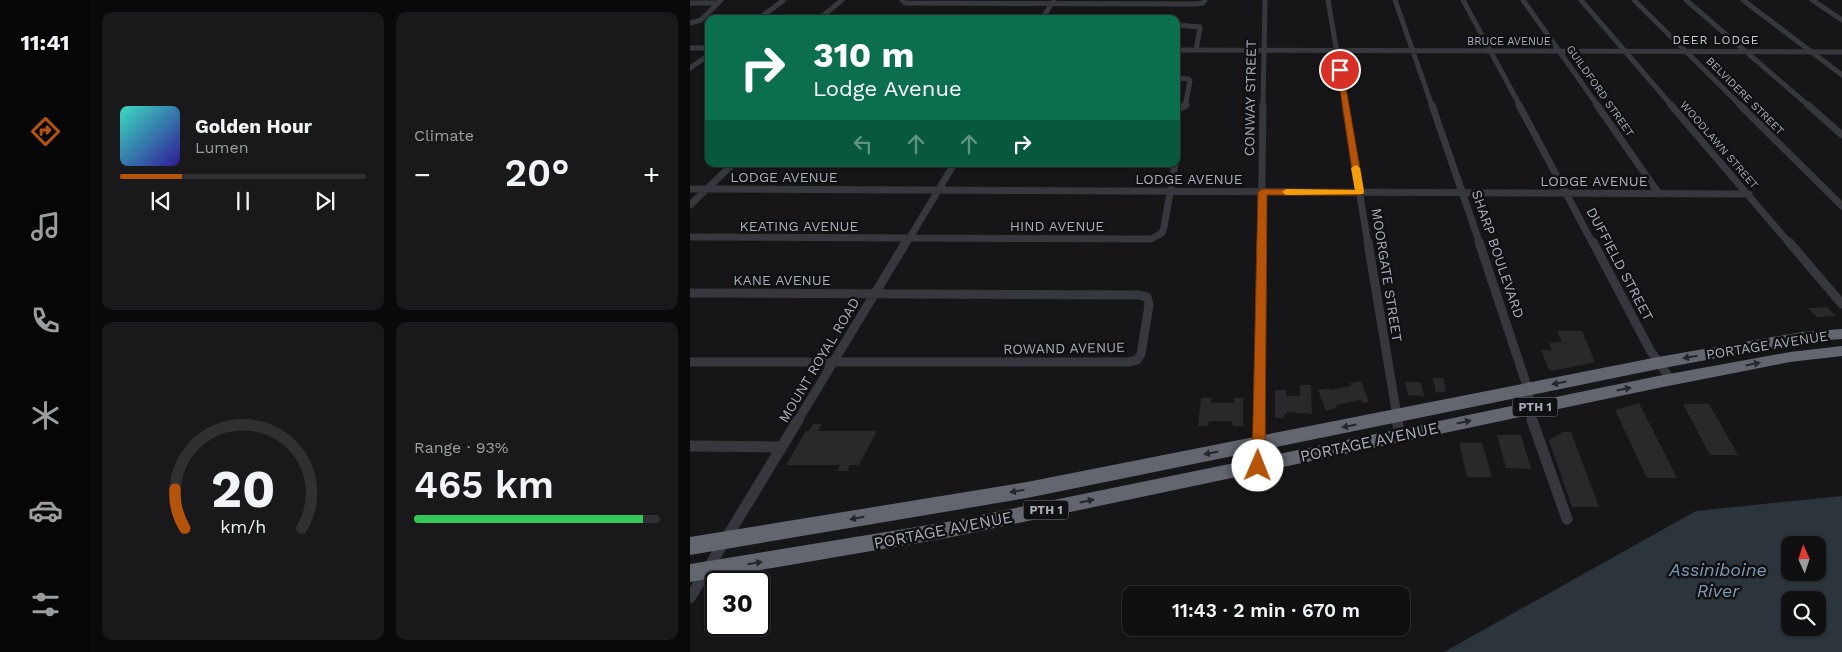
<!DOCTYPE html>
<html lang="en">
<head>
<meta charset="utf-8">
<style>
  body { margin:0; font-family:"Work Sans",sans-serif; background:#19191b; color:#f1f3f6; height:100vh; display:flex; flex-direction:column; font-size:19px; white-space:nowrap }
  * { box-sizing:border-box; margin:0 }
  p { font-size:16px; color:#9c9d9f }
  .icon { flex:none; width:28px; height:28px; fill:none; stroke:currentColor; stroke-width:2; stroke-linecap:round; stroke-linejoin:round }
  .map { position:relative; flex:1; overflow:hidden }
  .side { display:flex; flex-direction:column; gap:12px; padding:12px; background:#09090a; width:600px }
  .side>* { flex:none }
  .guide { position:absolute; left:15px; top:15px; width:475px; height:152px; border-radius:10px; box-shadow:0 1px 4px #0004,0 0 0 1px #303032; background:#0b6e4f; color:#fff; overflow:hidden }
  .needle { width:32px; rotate:357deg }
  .tools { position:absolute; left:1091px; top:536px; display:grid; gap:10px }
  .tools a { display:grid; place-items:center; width:45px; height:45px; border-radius:10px; background:#101012; box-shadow:0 1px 4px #0004,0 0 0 1px #303032; font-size:25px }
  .speed { position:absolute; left:15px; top:571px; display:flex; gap:10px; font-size:25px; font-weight:700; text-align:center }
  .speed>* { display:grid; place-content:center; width:65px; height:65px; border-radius:50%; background:#101012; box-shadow:0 1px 4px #0004,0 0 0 1px #303032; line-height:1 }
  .speed .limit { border:2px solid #111; border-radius:8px; background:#fff; color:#111 }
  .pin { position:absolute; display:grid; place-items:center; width:42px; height:42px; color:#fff; margin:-21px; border:2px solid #fff; border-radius:50%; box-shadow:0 1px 5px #0007 }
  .me { position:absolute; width:55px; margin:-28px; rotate:1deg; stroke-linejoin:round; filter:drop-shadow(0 0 4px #0008) }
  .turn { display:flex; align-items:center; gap:18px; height:105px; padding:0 25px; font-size:22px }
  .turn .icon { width:65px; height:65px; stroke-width:2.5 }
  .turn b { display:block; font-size:35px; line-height:42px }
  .lanes { display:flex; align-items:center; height:48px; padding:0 25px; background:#0003; justify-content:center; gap:25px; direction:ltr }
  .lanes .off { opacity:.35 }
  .big { font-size:38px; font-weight:600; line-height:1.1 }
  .side .card { flex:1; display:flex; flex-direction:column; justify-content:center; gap:8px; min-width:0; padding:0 18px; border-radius:10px; background:#19191b }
  .side .dial { align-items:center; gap:0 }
  .dial svg { height:130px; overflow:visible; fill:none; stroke:#303032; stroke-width:7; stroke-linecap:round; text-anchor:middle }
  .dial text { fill:#f1f3f6; stroke:none }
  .song { display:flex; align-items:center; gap:15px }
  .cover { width:60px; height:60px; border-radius:8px; background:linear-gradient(135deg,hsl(170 70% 55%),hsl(250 70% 35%)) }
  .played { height:5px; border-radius:2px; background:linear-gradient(90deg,#b45309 25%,#303032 25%) }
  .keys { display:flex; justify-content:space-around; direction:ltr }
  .heat { display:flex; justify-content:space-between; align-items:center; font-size:28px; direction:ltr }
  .charge { height:8px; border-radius:4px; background:linear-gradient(90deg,#34c759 93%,#303032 0) }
  .side .tiles { flex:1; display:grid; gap:12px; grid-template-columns:repeat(2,1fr) }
  .trip { position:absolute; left:432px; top:586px; width:288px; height:50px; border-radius:10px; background:#101012; box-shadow:0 1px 4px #0004,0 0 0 1px #303032; font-weight:600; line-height:50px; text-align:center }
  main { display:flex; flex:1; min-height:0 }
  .tabs { display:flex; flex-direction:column; width:90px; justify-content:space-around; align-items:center; background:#060607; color:#9c9d9f }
  .tabs .icon { width:35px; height:35px }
  .tabs .active { color:#b45309 }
  .tabs b { font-size:22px; color:#f1f3f6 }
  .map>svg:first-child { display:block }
  .water { fill:#2c353c; fill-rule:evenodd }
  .building { fill:#29292c }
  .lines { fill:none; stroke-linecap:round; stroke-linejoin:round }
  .minor-far3 { stroke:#37383d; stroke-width:5 }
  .minor-far2 { stroke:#37383d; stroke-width:7 }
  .minor-far1 { stroke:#37383d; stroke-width:9 }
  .minor { stroke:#37383d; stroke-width:11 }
  .highway { fill:#63666e; fill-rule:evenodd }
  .oneway { fill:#26262a }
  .route { fill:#b45309; stroke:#753606 }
  .slow { fill:#f59e0b }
  .labels { text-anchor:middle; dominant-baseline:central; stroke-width:5; stroke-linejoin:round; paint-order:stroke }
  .far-street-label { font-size:11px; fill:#a8adb8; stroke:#111113 }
  .far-neighbourhood-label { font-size:12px; letter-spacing:1px; fill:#c9ccd4; stroke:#111113 }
  .shield { fill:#111113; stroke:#7b7e86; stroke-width:1 }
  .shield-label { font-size:12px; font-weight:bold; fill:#a8adb8 }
  .street-label { font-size:14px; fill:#a8adb8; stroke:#111113 }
  .near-street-label { font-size:16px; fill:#a8adb8; stroke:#111113 }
  .near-water-label { font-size:18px; font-style:italic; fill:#7f9bb3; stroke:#111113 }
</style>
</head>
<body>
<main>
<nav class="tabs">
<b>11:41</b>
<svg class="icon active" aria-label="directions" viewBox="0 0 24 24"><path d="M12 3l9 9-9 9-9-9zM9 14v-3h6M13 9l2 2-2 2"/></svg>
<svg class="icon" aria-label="music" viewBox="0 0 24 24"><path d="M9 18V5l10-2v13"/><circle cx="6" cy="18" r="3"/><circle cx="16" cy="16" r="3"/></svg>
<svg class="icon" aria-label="phone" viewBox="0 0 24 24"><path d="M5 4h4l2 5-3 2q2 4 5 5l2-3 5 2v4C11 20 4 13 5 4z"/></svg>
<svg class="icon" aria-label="climate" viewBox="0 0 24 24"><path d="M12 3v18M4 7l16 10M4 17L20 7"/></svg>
<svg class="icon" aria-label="car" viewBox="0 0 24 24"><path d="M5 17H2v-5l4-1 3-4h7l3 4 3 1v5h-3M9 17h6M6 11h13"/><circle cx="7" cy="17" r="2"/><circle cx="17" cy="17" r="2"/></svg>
<svg class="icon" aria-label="filters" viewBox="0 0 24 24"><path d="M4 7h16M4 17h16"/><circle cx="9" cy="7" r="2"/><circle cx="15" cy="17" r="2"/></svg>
</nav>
<section class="side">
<div class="tiles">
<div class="card">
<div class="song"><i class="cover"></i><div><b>Golden Hour</b><p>Lumen</p></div></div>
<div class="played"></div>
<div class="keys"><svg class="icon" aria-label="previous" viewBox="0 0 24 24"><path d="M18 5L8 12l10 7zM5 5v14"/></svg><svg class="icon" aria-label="pause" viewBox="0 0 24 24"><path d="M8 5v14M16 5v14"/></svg><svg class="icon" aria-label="next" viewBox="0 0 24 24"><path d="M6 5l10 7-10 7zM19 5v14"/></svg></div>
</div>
<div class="card"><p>Climate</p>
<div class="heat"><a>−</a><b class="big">20°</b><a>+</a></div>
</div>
<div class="card dial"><svg viewBox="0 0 100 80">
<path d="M14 69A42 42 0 1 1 86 69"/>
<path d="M14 69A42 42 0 0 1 8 45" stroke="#b45309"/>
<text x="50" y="56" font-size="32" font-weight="700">20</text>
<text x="50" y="72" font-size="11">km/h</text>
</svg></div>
<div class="card"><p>Range · 93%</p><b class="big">465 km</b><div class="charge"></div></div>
</div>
</section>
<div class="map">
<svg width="1152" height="652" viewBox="0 0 1152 652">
  <rect width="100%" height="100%" fill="#161618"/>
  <path class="water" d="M1152,496V652H754L1006,511ZM1100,545H1128V572H1100ZM1100,600H1128V628H1100Z"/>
  <path class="building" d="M1137,307L1146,316L1127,317L1118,308Z
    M867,331H892L905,362L862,371L858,368L851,350H862L859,343L872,342Z
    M743,378H753L756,391L746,393Z
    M671,381L679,402L672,403L671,400L646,405L647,408L636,411L628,390L640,388V390L661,386L660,383Z
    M715,382H731L734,396L718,395Z
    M610,385H621L622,414L597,412V414H594V418H585V390H596V396H610Z
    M511,398H521V403H544V398H553V426H543L542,421H519L518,426H508Z
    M949,403L987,478H957L925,410Z
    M993,404H1019L1048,455H1020Z
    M123,424H132L128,431H187L169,465H160L157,471H147L150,465H96L116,431H119Z
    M873,432H881L909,507H882L859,440Z
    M807,435H831L841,469L816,468Z
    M769,443H792L802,477H777Z"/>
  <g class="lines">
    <path class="minor-far3" d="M212,0L215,3L506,4L513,3L515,0
      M638,0L656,106
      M705,0L742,106
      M773,0L830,106
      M833,0L908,106
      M891,0L982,106
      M944,0L1051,106
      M996,0L1119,106
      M1053,0L1152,75
      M1122,0L1152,20
      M0,3H28
      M68,19L94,0
      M129,19L152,0
      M352,19L364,0
      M0,23L11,20L31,0
      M486,25L510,27L506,50
      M0,48H19
      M486,50L1152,52
      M0,68L19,55
      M486,78L499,79L500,81L495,106
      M573,106L575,0"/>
    <path class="minor-far2" d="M655,105L678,244
      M742,105L790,244
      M829,105L903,244
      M907,105L969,194
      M981,105L1100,244
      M1050,105L1152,206
      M1118,105L1152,135
      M486,110L496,105
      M486,150V158
      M0,189L1059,194
      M0,205L43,164
      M0,237L461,239L472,233L474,227L485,164
      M216,244L264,164
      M571,244L573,105"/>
    <path class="minor-far1" d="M678,242L708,422
      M789,242L838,389L842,422
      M903,242L960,350L981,380
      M1099,242L1152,304
      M0,293L448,295L457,297L459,305L451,354L447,360L438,362H0
      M107,422L216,242
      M569,422L571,242"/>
    <path class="minor" d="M707,420L710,436
      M842,420L877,519
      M0,446L91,447
      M568,466L569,420
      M0,598L108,420"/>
    <path class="highway" d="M1152,329V339L1112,342L968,369L337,498L0,555V537L337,482L968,357L1112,332Z
      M1152,346V356L1100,362L968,388L257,538L0,582V564L257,522L968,376L1100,352Z"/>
  </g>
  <defs><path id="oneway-solid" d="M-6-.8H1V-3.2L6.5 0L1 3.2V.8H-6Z" transform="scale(1.25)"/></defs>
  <g class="oneway">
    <use href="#oneway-solid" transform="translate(1000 357) rotate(170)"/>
    <use href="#oneway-solid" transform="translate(1063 364) rotate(-11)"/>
    <use href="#oneway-solid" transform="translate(869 383) rotate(169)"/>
    <use href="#oneway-solid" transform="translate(934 389) rotate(-11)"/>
    <use href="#oneway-solid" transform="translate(774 422) rotate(-12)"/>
    <use href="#oneway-solid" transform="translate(659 426) rotate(169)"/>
    <use href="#oneway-solid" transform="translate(521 453) rotate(169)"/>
    <use href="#oneway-solid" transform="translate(327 491) rotate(170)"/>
    <use href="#oneway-solid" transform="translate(397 501) rotate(-12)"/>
    <use href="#oneway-solid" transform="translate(167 518) rotate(170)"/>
    <use href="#oneway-solid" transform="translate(65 563) rotate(-9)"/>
  </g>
  <path class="route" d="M647,69L653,70L674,192L670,195H577L575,466L573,470L568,472L564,470L562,466L568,192L572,189L665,190Z"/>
  <path class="slow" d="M666,165L670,168L674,192L673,194L596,195L592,192L596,189L665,190L661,168Z"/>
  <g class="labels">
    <g class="far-street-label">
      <text x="819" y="41">BRUCE AVENUE</text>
      <text transform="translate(910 91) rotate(55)">GUILDFORD STREET</text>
      <text transform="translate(1055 96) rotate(45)">BELVIDERE STREET</text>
      <text transform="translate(1029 145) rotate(49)">WOODLAWN STREET</text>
    </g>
    <g class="far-neighbourhood-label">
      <text x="1026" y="40">DEER LODGE</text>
    </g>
    <g class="shield">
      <rect x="822.5" y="397.5" width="45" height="19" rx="4"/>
      <rect x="333.5" y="500.5" width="45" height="19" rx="4"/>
    </g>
    <g class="shield-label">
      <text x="845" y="407">PTH 1</text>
      <text x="356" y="510">PTH 1</text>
    </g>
    <g class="street-label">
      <text transform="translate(560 98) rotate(-89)">CONWAY STREET</text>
      <text x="94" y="177">LODGE AVENUE</text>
      <text x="499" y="179">LODGE AVENUE</text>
      <text x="904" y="181">LODGE AVENUE</text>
      <text x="109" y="226">KEATING AVENUE</text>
      <text x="367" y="226">HIND AVENUE</text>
      <text transform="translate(808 254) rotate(71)">SHARP BOULEVARD</text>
      <text transform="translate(930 264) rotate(62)">DUFFIELD STREET</text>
      <text transform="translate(697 275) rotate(81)">MOORGATE STREET</text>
      <text x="92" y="280">KANE AVENUE</text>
      <text transform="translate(1077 345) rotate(-9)">PORTAGE AVENUE</text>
      <text transform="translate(374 348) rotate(-1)">ROWAND AVENUE</text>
      <text transform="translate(129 360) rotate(-59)">MOUNT ROYAL ROAD</text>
    </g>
    <g class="near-street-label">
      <text transform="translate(679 442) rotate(-12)">PORTAGE AVENUE</text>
      <text transform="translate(253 530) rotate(-11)">PORTAGE AVENUE</text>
    </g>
    <g class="near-water-label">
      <text x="1028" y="569">Assiniboine<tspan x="1028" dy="21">River</tspan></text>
    </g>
  </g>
</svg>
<div class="tools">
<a><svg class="needle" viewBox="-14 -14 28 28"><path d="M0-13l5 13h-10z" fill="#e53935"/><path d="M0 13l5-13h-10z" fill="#9c9d9f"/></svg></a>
<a><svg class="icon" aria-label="search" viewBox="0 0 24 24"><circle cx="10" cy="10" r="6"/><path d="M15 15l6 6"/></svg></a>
</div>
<div class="speed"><div class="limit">30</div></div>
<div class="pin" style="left:650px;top:70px;background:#d93025"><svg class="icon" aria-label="arrive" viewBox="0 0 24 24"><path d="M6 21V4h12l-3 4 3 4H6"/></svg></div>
<svg class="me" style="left:568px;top:466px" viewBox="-20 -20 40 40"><circle r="19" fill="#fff"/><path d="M0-13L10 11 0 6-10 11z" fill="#b45309"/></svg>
<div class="trip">11:43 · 2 min · 670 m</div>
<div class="guide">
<div class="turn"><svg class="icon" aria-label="right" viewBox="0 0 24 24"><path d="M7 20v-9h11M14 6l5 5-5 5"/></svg><div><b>310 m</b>Lodge Avenue</div></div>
<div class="lanes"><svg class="icon off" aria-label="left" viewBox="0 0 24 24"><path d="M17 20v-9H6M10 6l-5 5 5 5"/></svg><svg class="icon off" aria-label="ahead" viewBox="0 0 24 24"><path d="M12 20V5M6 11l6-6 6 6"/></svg><svg class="icon off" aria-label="ahead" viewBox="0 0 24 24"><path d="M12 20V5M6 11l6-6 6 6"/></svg><svg class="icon" aria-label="right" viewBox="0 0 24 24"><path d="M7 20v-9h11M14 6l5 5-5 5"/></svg></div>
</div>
</div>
</main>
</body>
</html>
